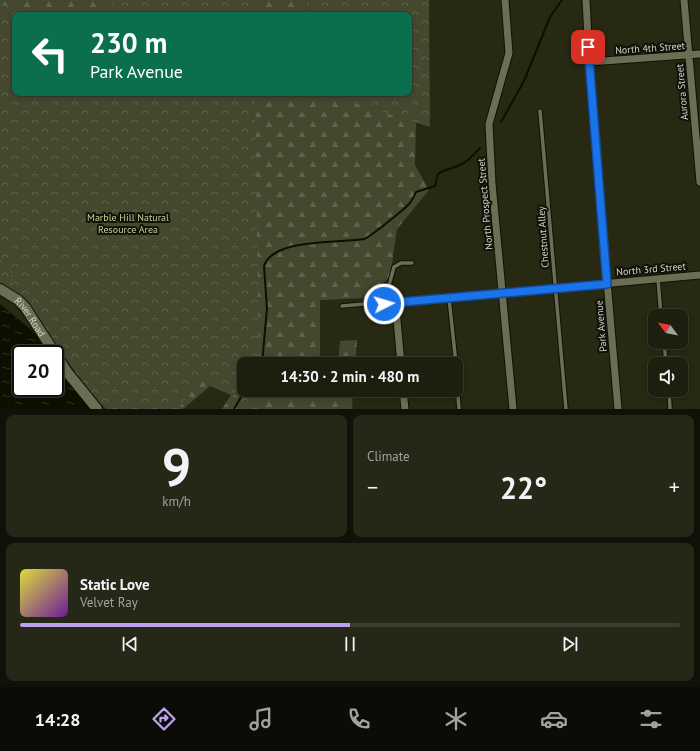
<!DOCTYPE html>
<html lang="en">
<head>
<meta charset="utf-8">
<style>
  body { margin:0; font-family:"PT Sans",sans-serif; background:#252717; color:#f1f3f6; height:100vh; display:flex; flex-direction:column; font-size:15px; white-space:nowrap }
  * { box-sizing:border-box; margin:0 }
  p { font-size:13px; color:#a0a29e }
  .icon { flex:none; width:22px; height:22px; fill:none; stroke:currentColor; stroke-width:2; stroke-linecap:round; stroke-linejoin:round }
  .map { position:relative; height:409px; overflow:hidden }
  .panel { display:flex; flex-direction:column; gap:6px; padding:6px; background:#101108; flex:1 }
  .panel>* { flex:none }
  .top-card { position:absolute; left:12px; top:12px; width:400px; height:84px; border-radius:8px; box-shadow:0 2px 6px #0003,0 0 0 1px #3b3d2e; background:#0b6e4f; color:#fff; overflow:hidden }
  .needle { width:26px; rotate:302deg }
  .tools { position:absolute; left:648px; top:309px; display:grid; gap:8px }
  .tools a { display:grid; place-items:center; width:40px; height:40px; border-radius:8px; background:#1d1f0e; box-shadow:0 2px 6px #0003,0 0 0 1px #3b3d2e; font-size:20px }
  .speed { position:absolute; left:12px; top:345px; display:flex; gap:8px; font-size:20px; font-weight:700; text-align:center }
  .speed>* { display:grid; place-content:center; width:52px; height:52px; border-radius:50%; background:#1d1f0e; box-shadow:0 2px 6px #0003,0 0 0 1px #3b3d2e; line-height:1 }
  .speed .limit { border:2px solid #111; border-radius:6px; background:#fff; color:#111 }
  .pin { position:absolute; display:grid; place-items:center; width:34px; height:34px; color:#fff; margin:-17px; border-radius:8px; box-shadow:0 2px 6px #0006 }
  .me { position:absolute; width:44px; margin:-22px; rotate:85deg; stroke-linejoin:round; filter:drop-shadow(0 0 3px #0008) }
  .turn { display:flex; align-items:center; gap:14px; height:84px; padding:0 12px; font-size:18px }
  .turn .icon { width:52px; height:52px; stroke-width:2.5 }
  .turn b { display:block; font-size:28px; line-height:34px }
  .big { font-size:30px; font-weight:800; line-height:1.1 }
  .panel .tile { flex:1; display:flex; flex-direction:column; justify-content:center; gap:6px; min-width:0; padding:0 14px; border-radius:8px; background:#252717 }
  .panel .dial { align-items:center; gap:0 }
  .dial b { font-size:52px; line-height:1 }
  .song { display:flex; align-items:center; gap:12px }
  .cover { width:48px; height:48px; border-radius:6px; background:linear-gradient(135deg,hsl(60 70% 55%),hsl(280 70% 35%)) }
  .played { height:4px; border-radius:2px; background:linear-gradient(90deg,#bca0f2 50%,#3b3d2e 50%) }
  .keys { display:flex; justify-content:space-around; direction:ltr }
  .heat { display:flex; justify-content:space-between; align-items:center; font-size:22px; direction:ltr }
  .panel .tiles { flex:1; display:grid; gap:6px; grid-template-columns:1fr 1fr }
  .tile:last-child { grid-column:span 2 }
  .trip { position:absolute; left:237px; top:357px; width:226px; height:40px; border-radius:8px; background:#1d1f0e; box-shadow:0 2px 6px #0003,0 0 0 1px #3b3d2e; font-weight:800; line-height:40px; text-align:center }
  .tabs { display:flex; height:64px; justify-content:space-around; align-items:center; background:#0c0c06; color:#a0a29e }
  .tabs .icon { width:28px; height:28px }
  .tabs .selected { color:#bca0f2 }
  .tabs b { font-size:18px; color:#f1f3f6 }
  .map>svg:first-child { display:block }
  .forest { fill:url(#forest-firs) }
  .park { fill:url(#park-crowns) }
  .water { fill:url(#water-ripples) }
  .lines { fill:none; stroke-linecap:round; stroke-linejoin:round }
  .stream { stroke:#0e0f00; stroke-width:2 }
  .lane-casing { stroke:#101201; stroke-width:5.5 }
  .street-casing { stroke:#101201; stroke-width:9 }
  .secondary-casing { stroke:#101201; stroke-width:12 }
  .path { stroke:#727462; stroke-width:1; stroke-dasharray:1 3; stroke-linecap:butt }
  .lane { stroke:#6b6d55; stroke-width:3.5 }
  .street { stroke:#6b6d55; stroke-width:7 }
  .secondary { stroke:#6b6d55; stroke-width:10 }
  .route-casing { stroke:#114b97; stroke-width:10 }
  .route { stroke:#1a73e8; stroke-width:7 }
  .labels { text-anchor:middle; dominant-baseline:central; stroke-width:4; stroke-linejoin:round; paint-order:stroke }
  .street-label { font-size:10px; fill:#d4d6c9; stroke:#101108 }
  .park-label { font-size:10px; fill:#c9d092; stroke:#101108 }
</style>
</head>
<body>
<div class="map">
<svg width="700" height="409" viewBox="0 0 700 409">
  <defs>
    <pattern id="forest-firs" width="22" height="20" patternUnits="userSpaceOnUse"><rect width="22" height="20" fill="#45482f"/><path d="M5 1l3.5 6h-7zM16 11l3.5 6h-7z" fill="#5f624c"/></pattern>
    <pattern id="park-crowns" width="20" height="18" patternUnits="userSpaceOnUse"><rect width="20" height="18" fill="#45482f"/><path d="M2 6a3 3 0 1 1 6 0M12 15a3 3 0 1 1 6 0" fill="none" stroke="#5f624c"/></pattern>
    <pattern id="water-ripples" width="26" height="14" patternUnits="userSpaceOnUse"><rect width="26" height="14" fill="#0e0f00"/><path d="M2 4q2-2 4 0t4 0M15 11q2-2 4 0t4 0" fill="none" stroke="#303124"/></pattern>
  </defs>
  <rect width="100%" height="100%" fill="#272913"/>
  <path class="forest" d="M0,0H307L306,15H15V93H323L416,122L415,165L429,190L397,229L390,277L366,298L320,300V364H244V390H353L352,409H222L231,395L210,386L183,409H118L28,289L0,274Z
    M357,340L355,364H338L340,341Z"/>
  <path class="park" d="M116,0H251L252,15H108Z
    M307,0H429L430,127L323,93H409V15H306Z
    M0,2L18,15H15V93H255L259,364H244V390H260V409H231L240,398L203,375L178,409H106C88,390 72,368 57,346C40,321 28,298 0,284Z"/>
  <path class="water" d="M0,304L35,333L48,354H21V388H55V365L61,375L91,409H0Z"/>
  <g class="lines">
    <path class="stream" d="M501,122L524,81L550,17L562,0
      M262,364L267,308L264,266C273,238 340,243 364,239C369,238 403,210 408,205C412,201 414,197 416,192L435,186L438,174C446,168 452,169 460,165C468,162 474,154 480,148
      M234,409L245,390"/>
    <defs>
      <path id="lane" d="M540,111L566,409
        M658,279L661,316
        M449,298L456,364
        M384,304L394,267L401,263H412
        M342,306L375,303L398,305
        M664,342L666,364
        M456,369L459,409
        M669,390L670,409"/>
      <path id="street" d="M505,0L509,53L489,124L492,183L513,409
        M586,0L591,94L618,409
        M684,0L700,182
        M589,62L700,54
        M401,364L396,309L398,305L402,302L700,275
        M403,390L405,409"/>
      <g id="secondary">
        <path id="s1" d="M0,289L18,300L25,307L67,372L97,409"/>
      </g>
    </defs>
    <use href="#lane" class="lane-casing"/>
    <use href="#street" class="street-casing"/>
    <use href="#secondary" class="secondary-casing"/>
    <path class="path" d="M0,261C11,269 15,270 10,285"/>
    <use href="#lane" class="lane"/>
    <use href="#street" class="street"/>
    <use href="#secondary" class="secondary"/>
  </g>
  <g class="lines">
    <defs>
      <path id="route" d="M384,304L398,305L402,302L607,284L588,47"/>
    </defs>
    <use href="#route" class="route-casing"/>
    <use href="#route" class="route"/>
  </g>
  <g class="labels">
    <g class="street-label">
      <text transform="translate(650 48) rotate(-4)">North 4th Street</text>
      <text transform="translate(682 92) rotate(-95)">Aurora Street</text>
      <text transform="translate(485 204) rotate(-95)">North Prospect Street</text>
      <text transform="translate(543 237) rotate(-94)">Chestnut Alley</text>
      <text transform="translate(651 269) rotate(-5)">North 3rd Street</text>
      <text stroke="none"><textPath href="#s1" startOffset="42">River Road</textPath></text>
      <text transform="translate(601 326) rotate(-95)">Park Avenue</text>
    </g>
    <g class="park-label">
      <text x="128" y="217">Marble Hill Natural<tspan x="128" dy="12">Resource Area</tspan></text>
    </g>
  </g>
</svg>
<div class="tools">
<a><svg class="needle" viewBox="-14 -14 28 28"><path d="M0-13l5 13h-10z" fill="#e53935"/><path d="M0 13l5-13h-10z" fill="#a0a29e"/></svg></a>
<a><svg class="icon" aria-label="sound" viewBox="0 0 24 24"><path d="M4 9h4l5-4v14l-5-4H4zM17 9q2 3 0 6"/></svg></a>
</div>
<div class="speed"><div class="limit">20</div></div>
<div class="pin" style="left:588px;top:47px;background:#d93025"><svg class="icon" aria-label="arrive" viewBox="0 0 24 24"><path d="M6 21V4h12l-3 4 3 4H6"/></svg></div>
<svg class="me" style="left:384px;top:304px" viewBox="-20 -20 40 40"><circle r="17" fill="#1a73e8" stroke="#fff" stroke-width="3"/><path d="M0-11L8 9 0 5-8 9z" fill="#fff"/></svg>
<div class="trip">14:30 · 2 min · 480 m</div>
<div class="top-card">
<div class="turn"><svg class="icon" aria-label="left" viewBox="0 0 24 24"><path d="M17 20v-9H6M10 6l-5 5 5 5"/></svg><div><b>230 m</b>Park Avenue</div></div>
</div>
</div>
<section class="panel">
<div class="tiles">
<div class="tile dial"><b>9</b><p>km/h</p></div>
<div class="tile"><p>Climate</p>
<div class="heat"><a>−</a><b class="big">22°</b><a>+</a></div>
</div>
<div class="tile">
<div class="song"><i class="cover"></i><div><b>Static Love</b><p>Velvet Ray</p></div></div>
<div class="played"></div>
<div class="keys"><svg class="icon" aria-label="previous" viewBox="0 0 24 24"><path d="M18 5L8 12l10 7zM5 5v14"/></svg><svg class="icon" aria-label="pause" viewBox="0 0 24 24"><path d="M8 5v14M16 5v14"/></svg><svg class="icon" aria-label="next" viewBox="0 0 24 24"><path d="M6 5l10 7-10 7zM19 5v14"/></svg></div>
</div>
</div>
</section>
<nav class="tabs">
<b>14:28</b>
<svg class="icon selected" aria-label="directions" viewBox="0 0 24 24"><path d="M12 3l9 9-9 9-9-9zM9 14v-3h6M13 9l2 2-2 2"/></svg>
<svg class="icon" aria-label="music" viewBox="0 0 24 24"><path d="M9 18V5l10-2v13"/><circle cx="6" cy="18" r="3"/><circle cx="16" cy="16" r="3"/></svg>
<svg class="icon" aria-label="phone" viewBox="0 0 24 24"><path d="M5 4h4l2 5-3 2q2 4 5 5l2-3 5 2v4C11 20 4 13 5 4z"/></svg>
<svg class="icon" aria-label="climate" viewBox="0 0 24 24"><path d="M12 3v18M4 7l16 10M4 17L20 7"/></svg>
<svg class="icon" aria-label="car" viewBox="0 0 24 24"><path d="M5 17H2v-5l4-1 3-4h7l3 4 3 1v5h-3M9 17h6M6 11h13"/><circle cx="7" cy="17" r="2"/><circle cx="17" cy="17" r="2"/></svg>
<svg class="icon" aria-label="filters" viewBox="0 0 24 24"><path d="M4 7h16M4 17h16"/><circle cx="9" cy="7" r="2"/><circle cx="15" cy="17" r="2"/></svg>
</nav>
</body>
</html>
